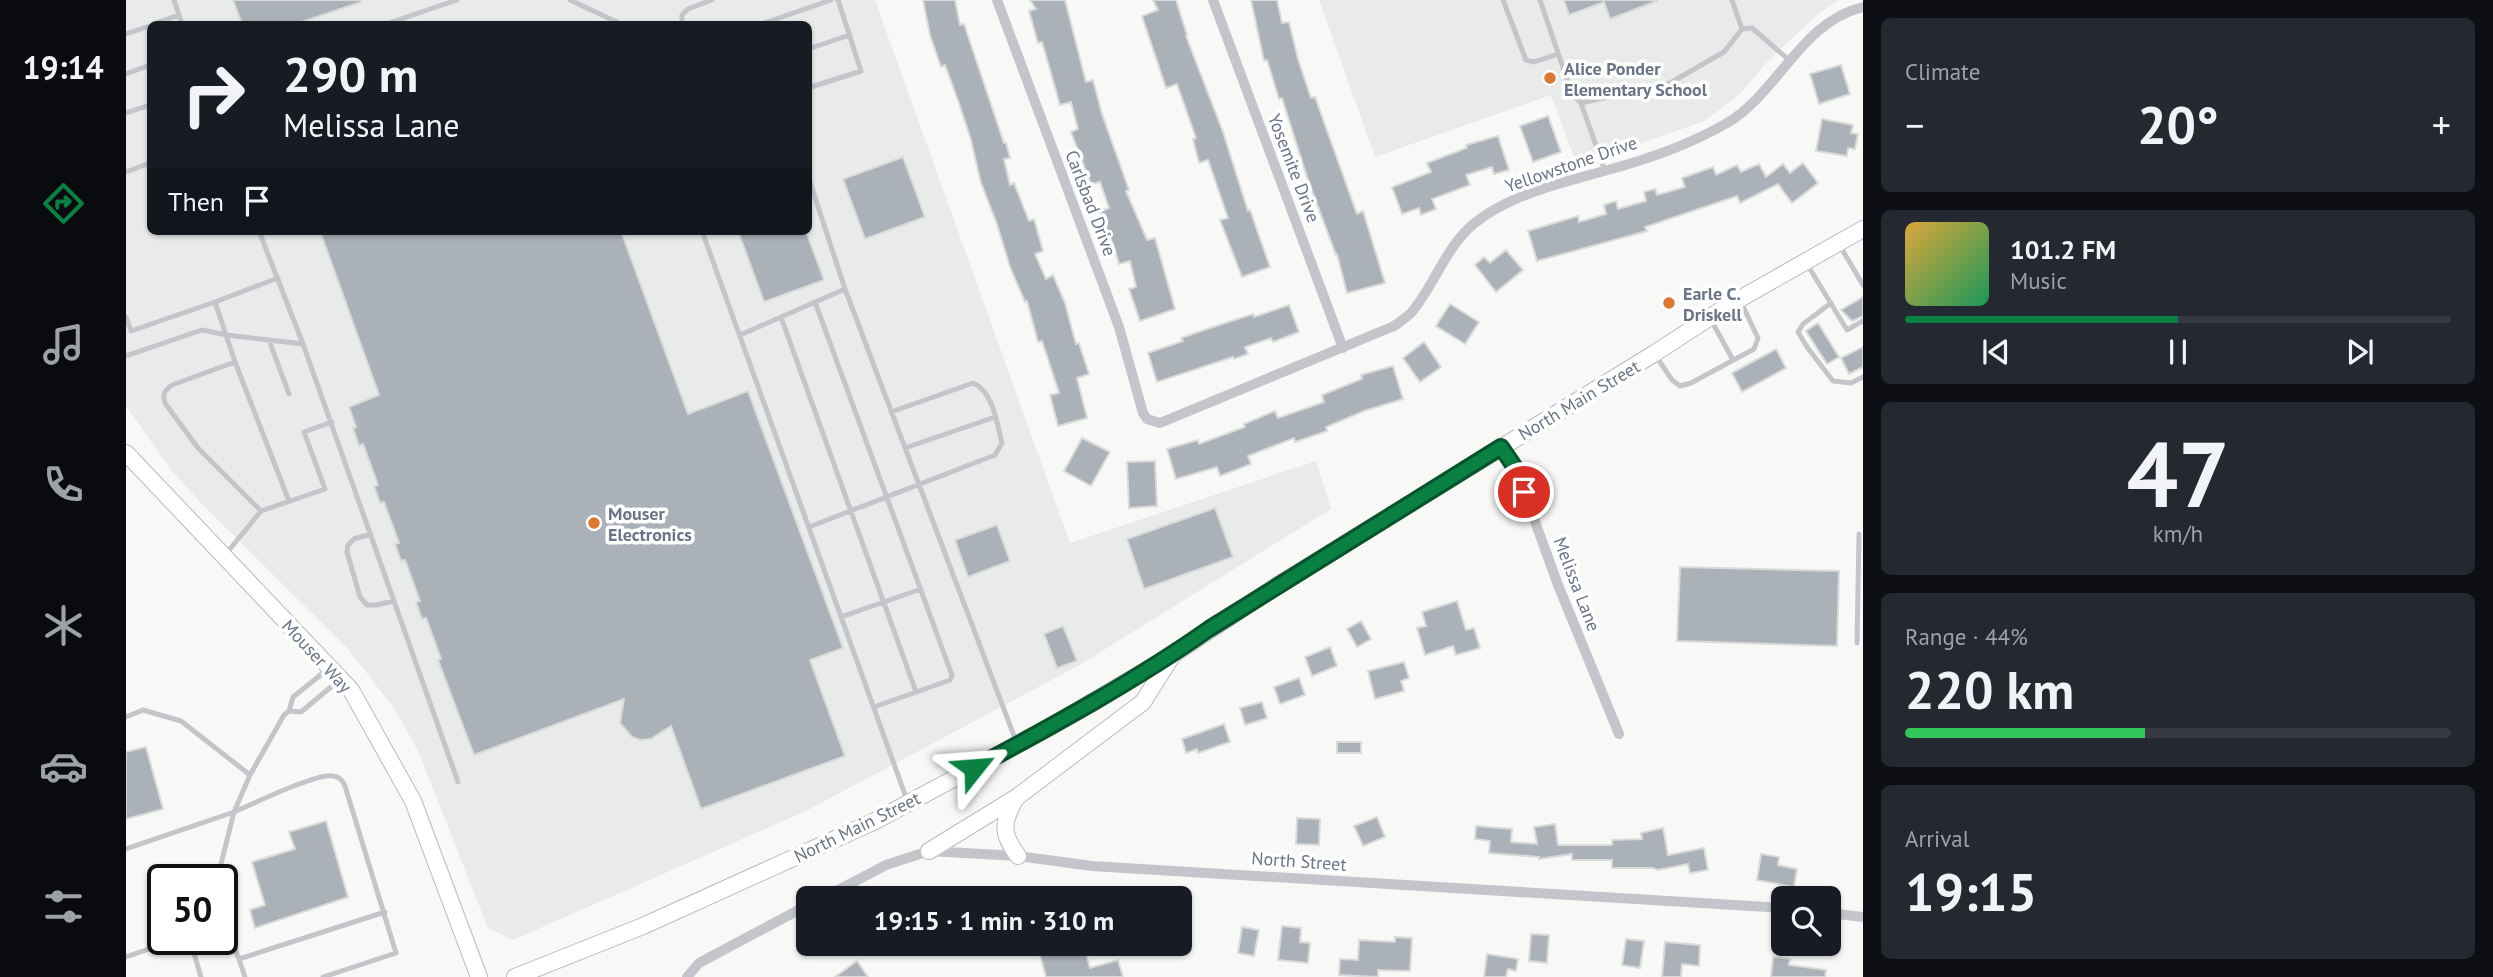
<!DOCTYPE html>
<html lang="en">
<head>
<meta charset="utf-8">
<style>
  body { margin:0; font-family:"PT Sans",sans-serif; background:#242831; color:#f1f3f6; height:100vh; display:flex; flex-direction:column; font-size:26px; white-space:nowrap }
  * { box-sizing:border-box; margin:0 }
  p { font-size:23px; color:#9ea1a6 }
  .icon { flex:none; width:38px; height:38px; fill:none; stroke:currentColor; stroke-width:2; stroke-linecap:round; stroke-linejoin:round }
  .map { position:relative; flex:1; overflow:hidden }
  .sheet { display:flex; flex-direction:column; gap:18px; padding:18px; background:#0d0f14; width:630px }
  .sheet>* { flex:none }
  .guide { position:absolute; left:21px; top:21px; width:665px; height:214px; border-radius:10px; box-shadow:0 2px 5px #0004; background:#171b24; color:#f1f3f6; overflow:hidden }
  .controls { position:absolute; left:1645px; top:886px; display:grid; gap:14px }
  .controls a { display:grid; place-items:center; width:70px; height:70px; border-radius:10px; background:#171b24; box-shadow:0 2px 5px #0004; font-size:35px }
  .speed { position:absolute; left:21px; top:864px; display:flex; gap:14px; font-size:35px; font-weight:700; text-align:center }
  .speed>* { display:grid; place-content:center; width:91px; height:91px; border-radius:50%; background:#171b24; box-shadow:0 2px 5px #0004; line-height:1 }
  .speed .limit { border:4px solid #111; border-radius:10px; background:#fff; color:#111 }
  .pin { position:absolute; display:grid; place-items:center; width:60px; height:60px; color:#fff; margin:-30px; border:4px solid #fff; border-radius:50%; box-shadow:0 2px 7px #0007 }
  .me { position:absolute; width:77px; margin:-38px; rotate:62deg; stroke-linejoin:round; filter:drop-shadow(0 0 5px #0008) }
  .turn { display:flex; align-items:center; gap:24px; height:147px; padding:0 21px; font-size:32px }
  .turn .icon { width:91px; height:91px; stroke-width:2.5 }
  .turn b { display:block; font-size:49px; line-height:60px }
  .then { display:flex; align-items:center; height:66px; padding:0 21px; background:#0003; gap:14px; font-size:26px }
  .big { font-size:52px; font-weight:700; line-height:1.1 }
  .sheet .card { flex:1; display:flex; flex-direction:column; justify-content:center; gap:10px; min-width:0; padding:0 24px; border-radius:10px; background:#242831 }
  .sheet .dial { align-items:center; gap:0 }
  .dial b { font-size:91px; line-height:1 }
  .song { display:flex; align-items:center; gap:21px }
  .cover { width:84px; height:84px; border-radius:10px; background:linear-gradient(135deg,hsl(40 70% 55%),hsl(150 70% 35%)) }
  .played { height:7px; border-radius:4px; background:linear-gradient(90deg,#0b8043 50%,#363941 50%) }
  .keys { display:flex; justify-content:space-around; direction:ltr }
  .heat { display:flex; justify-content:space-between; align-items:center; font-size:38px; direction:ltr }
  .charge { height:10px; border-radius:5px; background:linear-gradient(90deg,#34c759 44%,#363941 0) }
  .trip { position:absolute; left:670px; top:886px; width:396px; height:70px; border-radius:10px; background:#171b24; box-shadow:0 2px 5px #0004; font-weight:700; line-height:70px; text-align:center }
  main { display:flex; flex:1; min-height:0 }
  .dock { display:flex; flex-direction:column; width:126px; justify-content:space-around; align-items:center; background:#090b0e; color:#9ea1a6 }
  .dock .icon { width:49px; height:49px }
  .dock .active { color:#0b8043 }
  .dock b { font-size:32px; color:#f1f3f6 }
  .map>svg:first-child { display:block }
  .built { fill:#e9eaea; fill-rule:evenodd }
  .building { fill:#abb1b9; stroke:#dadbd9; stroke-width:2 }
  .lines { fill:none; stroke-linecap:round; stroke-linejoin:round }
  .secondary-casing { stroke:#b7bbc1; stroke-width:18 }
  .lane { stroke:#c3c5ca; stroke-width:5 }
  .street { stroke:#c3c5ca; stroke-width:10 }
  .secondary { stroke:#fff; stroke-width:16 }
  .route-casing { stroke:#07532c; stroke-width:18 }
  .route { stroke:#0b8043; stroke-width:12 }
  .poi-dot { fill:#dd7832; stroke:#fff; stroke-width:2.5 }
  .labels { text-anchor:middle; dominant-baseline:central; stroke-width:7; stroke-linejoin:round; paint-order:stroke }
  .poi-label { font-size:18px; font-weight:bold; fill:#697487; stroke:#fff; text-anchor:start }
  .street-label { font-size:18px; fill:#697487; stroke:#fff }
</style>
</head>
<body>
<main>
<nav class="dock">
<b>19:14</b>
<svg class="icon active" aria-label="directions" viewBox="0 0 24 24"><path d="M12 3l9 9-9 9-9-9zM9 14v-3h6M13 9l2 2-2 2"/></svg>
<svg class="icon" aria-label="music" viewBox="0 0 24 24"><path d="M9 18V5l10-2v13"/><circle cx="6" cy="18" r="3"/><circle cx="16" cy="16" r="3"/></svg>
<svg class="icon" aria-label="phone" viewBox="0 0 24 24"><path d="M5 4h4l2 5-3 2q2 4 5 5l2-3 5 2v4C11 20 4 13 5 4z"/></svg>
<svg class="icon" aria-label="climate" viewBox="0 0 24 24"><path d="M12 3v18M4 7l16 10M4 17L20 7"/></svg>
<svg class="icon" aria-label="car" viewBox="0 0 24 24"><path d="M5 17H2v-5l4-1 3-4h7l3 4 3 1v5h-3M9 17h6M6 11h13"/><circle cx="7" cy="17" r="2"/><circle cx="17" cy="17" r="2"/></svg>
<svg class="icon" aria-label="filters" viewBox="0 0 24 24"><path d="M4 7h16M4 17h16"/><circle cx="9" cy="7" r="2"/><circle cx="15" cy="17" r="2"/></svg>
</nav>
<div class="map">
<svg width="1737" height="977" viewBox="0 0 1737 977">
  <rect width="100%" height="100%" fill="#f8f9f7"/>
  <path class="built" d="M0,0H749L944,543L1190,461L1205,509L952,666L680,811L387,940L362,928L292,751L270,711L222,649L76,504L45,470L0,406ZM24,24H682V231H24Z
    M1193,0H1712L1692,14L1643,60L1613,95L1579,121L1451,165L1425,95L1249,157Z"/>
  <path class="building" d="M107,0H234L235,2L170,24H116Z
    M797,0H829L834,25L838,24L878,143H880L884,158L878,159L884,185L888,183L903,221L908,219L917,251L909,254L920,279L927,275L939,303L950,344L953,343L963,374L951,378L961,418L932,426L924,395L933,393L916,341L912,342L901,301L899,302L884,267L871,224L855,183L845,140L833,103L819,65L815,67L804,35Z
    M904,0H939L960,82L967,80L976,114L1003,190L1000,191L1021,240L1029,238L1049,309L1014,321L1003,289L1010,287L1004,261L993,264L988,247L973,212L983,208L974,182L965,184L945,132L952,129L945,102L934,105L916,42L912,43L903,11L910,9Z
    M1027,0H1050L1061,35L1060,36L1097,132L1122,211L1124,210L1144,267L1116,277L1094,220L1102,218L1082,160L1073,163L1067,139L1070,138L1051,84L1040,88L1016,16L1032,10Z
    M1125,0H1151L1156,23L1163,22L1172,59L1185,98L1189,97L1231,214L1237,211L1259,283L1221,293L1211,254L1210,255L1181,177L1156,98L1153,99L1141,60L1138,61Z
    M1438,0H1531V1L1484,19L1478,2L1443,15Z
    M1715,65L1724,94L1693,104L1684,74Z
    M1422,116L1435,152L1407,162L1394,126Z
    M1696,119L1727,125L1725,133L1732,134L1729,149L1722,148L1721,156L1690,151Z
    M1372,136L1383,170L1368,174L1366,167L1340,175L1344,185L1306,199L1310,209L1295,215L1293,208L1276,214L1266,187L1305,172L1301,163L1341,148L1340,145Z
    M777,157L799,217L739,239L717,179Z
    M1677,163L1692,183L1666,203L1652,184L1614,203L1611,196L1519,227L1521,231L1411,261L1402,231L1452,216L1453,222L1480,214L1478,205L1490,201L1492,209L1520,201L1518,192L1529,189L1531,195L1559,187L1556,178L1587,167L1590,175L1611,165L1615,172L1633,164L1640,177L1657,164L1664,173Z
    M194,231H495L562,414L622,391L717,648L684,660L719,756L575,809L545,726L525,739L514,740L506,737L494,723L498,699L348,755L312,660L315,659L300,618L296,619L290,602L294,601L279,560L275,561L269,544L273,543L258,502L254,503L248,486L252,485L237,444L233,446L227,428L230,427L223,407L253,395Z
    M612,231H680L698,280L638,302Z
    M1380,250L1397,270L1370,292L1349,265L1358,257L1364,263Z
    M1737,297V316L1726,321L1715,310Z
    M1324,304L1353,322L1339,344L1310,326Z
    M1163,305L1173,332L1147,342L1145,338L1119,347L1122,354L1108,359L1107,357L1031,382L1022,353L1057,341L1055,338L1087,327L1127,314L1128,317Z
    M1692,323L1713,357L1701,364L1680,331Z
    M1298,342L1315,367L1294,382L1277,358Z
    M1737,347V367L1723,374L1715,358Z
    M1650,349L1660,368L1616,392L1606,373Z
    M1267,366L1277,399L1238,411L1200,427L1201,431L1169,442L1168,438L1122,456L1125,464L1094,476L1091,467L1050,479L1041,449L1072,440L1073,444L1119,427L1118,424L1149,411L1152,418L1198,402L1196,395L1236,379L1235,375Z
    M956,438L984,452L965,486L938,471Z
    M1029,461L1031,506L1003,508L1001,462Z
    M1089,508L1107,557L1018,589L1001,539Z
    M871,525L884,561L842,577L829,540Z
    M1554,567L1713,571L1711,646L1551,641Z
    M1331,601L1340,630L1348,628L1354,648L1330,655L1327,646L1299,655L1291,628L1300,626L1296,612Z
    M1235,621L1245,639L1231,647L1221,629Z
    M937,626L951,661L931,668L918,634Z
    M1204,647L1211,666L1186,676L1179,657Z
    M1278,662L1283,678L1275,681L1278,691L1249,699L1242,671Z
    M1173,678L1179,695L1154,704L1148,687Z
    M1136,702L1141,718L1119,725L1114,708Z
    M1098,724L1104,742L1072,753L1071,749L1060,753L1056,739Z
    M1211,742H1235V753H1211Z
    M20,747L37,809L0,819V752Z
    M1251,817L1259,837L1237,846L1228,826Z
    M1171,818L1194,819L1193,845L1170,844Z
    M200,821L222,897L129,928L124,910L139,905L126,862L169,849L163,832Z
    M1429,824L1432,845H1486V840L1516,839L1515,833L1537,828L1542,855L1578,848L1582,870L1564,873L1562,864L1532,870L1527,868H1486V860H1446V854L1413,859V857L1363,853L1364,841L1349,839L1350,826L1386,829L1385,842L1411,844L1408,827Z
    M1635,854L1653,857L1652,865L1671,869L1668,887L1631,880Z
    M1156,926L1175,928L1174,942L1184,943L1182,963L1152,960Z
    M1116,927L1133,930L1128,956L1112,953Z
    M1405,934L1423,935L1421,963L1403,961Z
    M1269,937L1286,938L1284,971L1252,970V977L1213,975L1214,959L1232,960L1233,940L1269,942Z
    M1500,939L1518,941L1514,968L1496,965Z
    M1539,942L1574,945L1573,966L1556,964L1555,977H1536Z
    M939,943H957L964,968L992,960L997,977H920L913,951Z
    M1361,954L1392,959L1390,971L1382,969L1380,977H1358Z
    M1647,957L1664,959L1663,965L1700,970L1699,977H1645Z
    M731,961L742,977H709Z"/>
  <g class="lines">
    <defs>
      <path id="secondary" d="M0,453L225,690L287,801L353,977
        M890,798C876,823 875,833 892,856
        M803,851L891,797L1017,702L1046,656
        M389,977L517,926L749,821L920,729L1048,654L1149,587L1529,353L1603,305L1737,229"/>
    </defs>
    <use href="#secondary" class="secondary-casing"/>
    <path class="lane" d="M48,0L56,24
      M444,0L495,24
      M1377,0L1400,60L1408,62L1432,54
      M1414,0L1446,94L1455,103L1479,171
      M1606,0L1616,29
      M27,24L53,15
      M260,24L331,0
      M556,24V15L562,9L586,0
      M636,24L705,0
      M0,34L24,26
      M682,49L724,35
      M0,74L24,65
      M682,88L735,71L712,0
      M1455,103L1544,83L1598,52L1616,29L1626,28L1663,60
      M0,113L24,105
      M0,172L24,163
      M682,176L719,289
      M133,231L177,344
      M576,231L781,800
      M1714,246L1737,285
      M1681,264L1721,330L1737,321
      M89,302L152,278
      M689,302L826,675L824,680L748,707
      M1705,303L1677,324L1672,332L1681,347L1707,381L1725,383L1737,377
      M0,317L5,331L89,302L109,362L46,385C39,390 36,394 39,403L72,448L135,511
      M655,317L790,692
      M1585,320L1607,360
      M614,335L719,289L890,741
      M143,340L163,394
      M0,356L76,330L101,335L177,344L332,782
      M1530,356L1546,380L1554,386L1565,383L1628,349L1632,338L1614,300
      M109,362L163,501
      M779,448L869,417
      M683,527L869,455L876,443C871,424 867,391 847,383L765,412
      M245,534L228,539L222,545L221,552L234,597L241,605H250L268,601
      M99,555L135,511L199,489L178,432L206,422
      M715,617L795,589
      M1731,643L1733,534
      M163,711L175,712L212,681
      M0,717L17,710L55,721L124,775L158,715L163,711L167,697L202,669
      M0,849L108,812L124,775
      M91,880L108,812C127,804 190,773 207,776C214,777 216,780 219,786L270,953L197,977
      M96,916L113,959
      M64,940L75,977
      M0,957L49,940
      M119,977L113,959L259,912"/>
    <path class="street" d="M871,0L993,327L1017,413L1021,419L1034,423L1268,326C1273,322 1280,318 1285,313C1309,285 1320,245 1350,222C1386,194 1435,183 1478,171C1520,160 1563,145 1601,123C1652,93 1676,21 1737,7
      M1087,0L1217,348
      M1375,447L1390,469L1432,585L1493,734
      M697,898L760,865L803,851L892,856L966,866L1657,908
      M1703,913L1737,917
      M561,977L573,963L682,905"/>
    <use href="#secondary" class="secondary"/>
  </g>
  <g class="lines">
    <defs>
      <path id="route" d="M848,768C928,725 1009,681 1083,629L1375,447L1390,469L1398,492"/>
    </defs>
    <use href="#route" class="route-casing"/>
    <use href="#route" class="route"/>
  </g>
  <g class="poi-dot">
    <circle cx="1424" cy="78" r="7"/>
    <circle cx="1543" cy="303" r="7"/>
    <circle cx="468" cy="523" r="7"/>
  </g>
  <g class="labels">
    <g class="poi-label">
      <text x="1438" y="68">Alice Ponder<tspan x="1438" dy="21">Elementary School</tspan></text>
      <text x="1557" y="293">Earle C.<tspan x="1557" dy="21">Driskell</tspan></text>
      <text x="482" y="513">Mouser<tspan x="482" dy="21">Electronics</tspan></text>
    </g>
    <g class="street-label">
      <text transform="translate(1445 164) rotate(-19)">Yellowstone Drive</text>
      <text transform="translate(1168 168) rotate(69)">Yosemite Drive</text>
      <text transform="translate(965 203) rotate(69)">Carlsbad Drive</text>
      <text transform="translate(1453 400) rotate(-31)">North Main Street</text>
      <text transform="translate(1451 584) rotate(69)">Melissa Lane</text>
      <text transform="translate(191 656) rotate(47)">Mouser Way</text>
      <text transform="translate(731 827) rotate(-26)">North Main Street</text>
      <text transform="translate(1173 861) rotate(4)">North Street</text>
    </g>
  </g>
</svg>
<div class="controls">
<a><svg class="icon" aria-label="search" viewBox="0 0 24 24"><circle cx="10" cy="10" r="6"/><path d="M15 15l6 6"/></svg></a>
</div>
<div class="speed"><div class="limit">50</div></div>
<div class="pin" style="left:1398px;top:492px;background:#d93025"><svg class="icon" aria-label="arrive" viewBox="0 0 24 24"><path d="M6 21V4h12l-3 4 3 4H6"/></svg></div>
<svg class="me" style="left:848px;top:768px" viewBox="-20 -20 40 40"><path d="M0-17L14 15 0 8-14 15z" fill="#0b8043" stroke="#fff" stroke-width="4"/></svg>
<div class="trip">19:15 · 1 min · 310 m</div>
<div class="guide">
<div class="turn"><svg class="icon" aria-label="right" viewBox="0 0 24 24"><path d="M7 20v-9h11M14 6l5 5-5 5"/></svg><div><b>290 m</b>Melissa Lane</div></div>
<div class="then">Then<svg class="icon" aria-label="arrive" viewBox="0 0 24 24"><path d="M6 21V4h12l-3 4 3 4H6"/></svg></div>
</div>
</div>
<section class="sheet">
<div class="card"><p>Climate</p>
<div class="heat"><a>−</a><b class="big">20°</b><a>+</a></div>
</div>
<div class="card">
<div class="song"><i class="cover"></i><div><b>101.2 FM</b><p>Music</p></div></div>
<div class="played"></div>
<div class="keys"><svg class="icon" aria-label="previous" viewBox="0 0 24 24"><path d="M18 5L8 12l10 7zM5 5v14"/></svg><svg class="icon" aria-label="pause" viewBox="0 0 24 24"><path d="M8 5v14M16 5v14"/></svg><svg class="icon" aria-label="next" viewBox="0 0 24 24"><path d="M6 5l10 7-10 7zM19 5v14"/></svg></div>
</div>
<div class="card dial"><b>47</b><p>km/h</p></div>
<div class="card"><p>Range · 44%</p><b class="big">220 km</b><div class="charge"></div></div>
<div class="card"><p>Arrival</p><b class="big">19:15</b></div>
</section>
</main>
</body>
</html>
